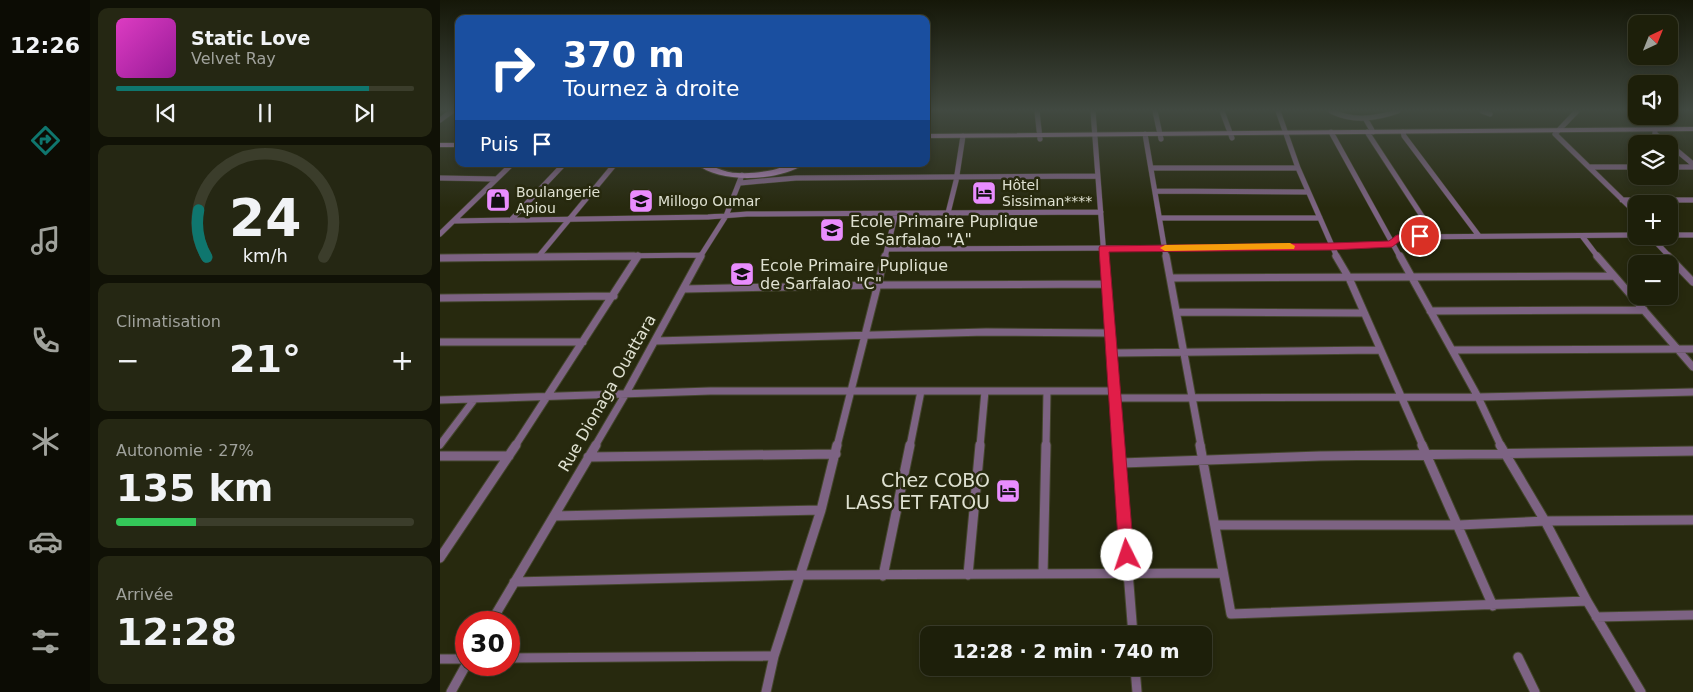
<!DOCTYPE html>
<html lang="fr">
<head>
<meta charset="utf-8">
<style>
  body { margin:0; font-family:"DejaVu Sans",sans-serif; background:#252713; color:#f1f3f6; height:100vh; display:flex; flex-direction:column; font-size:19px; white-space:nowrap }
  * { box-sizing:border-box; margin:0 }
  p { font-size:16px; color:#a0a29c }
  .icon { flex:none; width:28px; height:28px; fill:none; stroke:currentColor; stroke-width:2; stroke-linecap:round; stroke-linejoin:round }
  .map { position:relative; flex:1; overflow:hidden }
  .sheet { display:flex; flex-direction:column; gap:8px; padding:8px; background:#101106; width:350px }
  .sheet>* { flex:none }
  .top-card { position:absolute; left:15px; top:15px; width:475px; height:152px; border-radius:10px; box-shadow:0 2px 8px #0003,0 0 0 1px #3b3d2b; background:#1a4fa0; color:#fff; overflow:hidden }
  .needle { width:32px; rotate:43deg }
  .fabs { position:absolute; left:1188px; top:15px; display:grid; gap:10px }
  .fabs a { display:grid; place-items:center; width:50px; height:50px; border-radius:10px; background:#1d1f0a; box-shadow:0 2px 8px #0003,0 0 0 1px #3b3d2b; font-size:25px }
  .speed { position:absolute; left:15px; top:611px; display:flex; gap:10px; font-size:25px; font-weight:700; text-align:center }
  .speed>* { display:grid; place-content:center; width:65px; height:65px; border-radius:50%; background:#1d1f0a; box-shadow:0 2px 8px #0003,0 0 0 1px #3b3d2b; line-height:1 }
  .speed .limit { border:8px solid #d22; background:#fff; color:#111 }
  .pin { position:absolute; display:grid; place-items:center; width:42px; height:42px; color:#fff; margin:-21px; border:2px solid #fff; border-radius:50%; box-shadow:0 1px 5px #0007 }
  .me { position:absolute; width:55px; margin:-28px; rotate:356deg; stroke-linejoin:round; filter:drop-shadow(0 0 4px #0008) }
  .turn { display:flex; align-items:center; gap:18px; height:105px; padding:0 25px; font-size:22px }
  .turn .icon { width:65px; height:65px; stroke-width:2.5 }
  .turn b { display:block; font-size:35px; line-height:42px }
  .then { display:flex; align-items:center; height:48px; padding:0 25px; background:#0003; gap:10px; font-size:19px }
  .big { font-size:38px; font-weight:600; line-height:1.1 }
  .sheet .tile { flex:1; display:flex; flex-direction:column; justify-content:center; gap:8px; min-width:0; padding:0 18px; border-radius:10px; background:#252713 }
  .sheet .dial { align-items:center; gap:0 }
  .dial svg { height:130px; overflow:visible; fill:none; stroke:#3b3d2b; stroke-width:7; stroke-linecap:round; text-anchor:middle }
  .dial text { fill:#f1f3f6; stroke:none }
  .song { display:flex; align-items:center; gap:15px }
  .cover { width:60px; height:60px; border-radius:8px; background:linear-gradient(135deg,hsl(310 70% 55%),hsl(300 70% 35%)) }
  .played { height:5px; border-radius:2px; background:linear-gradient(90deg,#0f766e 85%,#3b3d2b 85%) }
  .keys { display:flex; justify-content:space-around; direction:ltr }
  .heat { display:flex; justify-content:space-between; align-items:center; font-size:28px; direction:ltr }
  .charge { height:8px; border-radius:4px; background:linear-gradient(90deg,#34c759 27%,#3b3d2b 0) }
  .trip { position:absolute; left:480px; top:626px; width:292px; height:50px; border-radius:10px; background:#1d1f0a; box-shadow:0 2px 8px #0003,0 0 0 1px #3b3d2b; font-weight:600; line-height:50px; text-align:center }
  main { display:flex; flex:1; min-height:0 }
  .menu { display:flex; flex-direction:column; width:90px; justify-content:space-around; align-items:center; background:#0c0c04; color:#a0a29c }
  .menu .icon { width:35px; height:35px }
  .menu .active { color:#0f766e }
  .menu b { font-size:22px; color:#f1f3f6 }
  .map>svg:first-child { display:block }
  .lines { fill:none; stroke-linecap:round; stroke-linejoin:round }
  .street-far2-casing { stroke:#44462d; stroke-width:6 }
  .street-far1-casing { stroke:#44462d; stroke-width:9 }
  .street-casing { stroke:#44462d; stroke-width:11 }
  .secondary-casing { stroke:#44462d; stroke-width:2 }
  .street-far2 { stroke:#7d6383; stroke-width:5 }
  .street-far1 { stroke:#7d6383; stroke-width:7 }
  .street { stroke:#7d6383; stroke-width:9 }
  .secondary { fill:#ae84b7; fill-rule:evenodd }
  .route { fill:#e11d48; stroke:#92132f }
  .slow { fill:#f59e0b }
  .labels { text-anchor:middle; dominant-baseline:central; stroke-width:5; stroke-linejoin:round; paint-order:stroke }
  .far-poi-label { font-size:14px; fill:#dfe1d1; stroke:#27290e; text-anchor:start }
  .poi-label { font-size:16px; fill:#dfe1d1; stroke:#27290e; text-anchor:start }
  .street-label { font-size:16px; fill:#dfe1d1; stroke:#27290e }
  .near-poi-label { font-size:19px; fill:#dfe1d1; stroke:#27290e; text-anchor:end }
</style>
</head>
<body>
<main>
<nav class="menu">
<b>12:26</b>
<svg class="icon active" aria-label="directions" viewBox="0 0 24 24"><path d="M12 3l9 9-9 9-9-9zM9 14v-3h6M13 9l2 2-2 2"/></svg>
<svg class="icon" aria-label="music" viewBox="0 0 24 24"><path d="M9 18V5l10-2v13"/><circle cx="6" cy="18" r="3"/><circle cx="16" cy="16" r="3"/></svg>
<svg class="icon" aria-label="phone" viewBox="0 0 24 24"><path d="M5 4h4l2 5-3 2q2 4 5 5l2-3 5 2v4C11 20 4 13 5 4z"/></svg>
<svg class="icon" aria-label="climate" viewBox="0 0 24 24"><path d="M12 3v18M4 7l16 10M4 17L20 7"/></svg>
<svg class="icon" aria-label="car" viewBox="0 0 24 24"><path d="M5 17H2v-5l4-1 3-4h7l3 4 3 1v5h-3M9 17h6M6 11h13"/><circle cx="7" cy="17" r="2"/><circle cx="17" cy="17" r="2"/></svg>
<svg class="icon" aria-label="filters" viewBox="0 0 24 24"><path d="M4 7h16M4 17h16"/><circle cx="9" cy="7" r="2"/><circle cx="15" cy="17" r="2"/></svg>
</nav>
<section class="sheet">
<div class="tile">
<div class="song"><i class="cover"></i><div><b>Static Love</b><p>Velvet Ray</p></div></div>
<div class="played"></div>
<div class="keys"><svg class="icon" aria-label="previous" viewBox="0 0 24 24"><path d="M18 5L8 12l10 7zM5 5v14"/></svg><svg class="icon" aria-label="pause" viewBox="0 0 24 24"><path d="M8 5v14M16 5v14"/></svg><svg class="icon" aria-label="next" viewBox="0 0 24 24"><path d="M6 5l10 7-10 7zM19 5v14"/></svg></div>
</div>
<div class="tile dial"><svg viewBox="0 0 100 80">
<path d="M14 69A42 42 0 1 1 86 69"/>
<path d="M14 69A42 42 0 0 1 9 40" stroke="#0f766e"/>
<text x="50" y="56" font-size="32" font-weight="700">24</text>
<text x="50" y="72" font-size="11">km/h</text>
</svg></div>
<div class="tile"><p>Climatisation</p>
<div class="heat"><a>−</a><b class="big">21°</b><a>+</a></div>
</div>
<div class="tile"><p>Autonomie · 27%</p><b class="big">135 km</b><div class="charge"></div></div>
<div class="tile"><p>Arrivée</p><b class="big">12:28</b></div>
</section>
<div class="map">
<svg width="1253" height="692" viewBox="0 0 1253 692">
  <rect width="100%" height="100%" fill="#27290e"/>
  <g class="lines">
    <defs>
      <path id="street-far2" d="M597,111L600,139
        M653,111L664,257
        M715,111L721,139
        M782,111L792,138
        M838,111L858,168L897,257
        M891,111C913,122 935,119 958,111
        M1042,111L1050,114
        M1137,111L1115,134L1196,213
        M925,118L933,132
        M0,120L12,111
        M1215,130V134L1228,144
        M891,132L960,257
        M927,132L995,236
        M963,132L964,136L1039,236
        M705,134L726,257
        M1229,144L1253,164
        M1149,167H1196
        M1229,167H1253
        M711,168H858
        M0,178L56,179
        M300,183L356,178L658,176
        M715,191L868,192
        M1182,200H1253
        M508,213L516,181L523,136
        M720,218H880
        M71,220L124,164
        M14,221L268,217L307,214L661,212
        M0,234L72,164
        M1229,235H1253
        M1142,236L1158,257
        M1210,236L1230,257
        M448,249L891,247L952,244L957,238L966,237L1196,235
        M86,257L261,255
        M98,257L175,164
        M260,257L286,216L302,175
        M445,257L456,213"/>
      <path id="street-far1" d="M664,256L679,446
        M726,256L761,446
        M896,256L909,278L983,446
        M960,256L1038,397L1061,446
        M1157,256L1253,367
        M1228,256L1253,282
        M0,258L194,256
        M731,278L1173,276
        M244,289L439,285L667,284
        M0,298L174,296
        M990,311L1204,310
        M737,312L923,313
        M215,341L546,332L670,333
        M0,342H143
        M1012,350L1253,349
        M672,353L940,350
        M675,398L1038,397L1253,392
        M0,400L270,391H676
        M0,445L34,400
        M75,446L198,256
        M155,446L185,395L261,256
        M397,446L445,256
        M470,446L481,391
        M540,446L545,391
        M606,446L607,391"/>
      <path id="street" d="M678,445L693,635
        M760,445L791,614L1147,601
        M982,445L1053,606
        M1060,445L1105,521L1147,601L1201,692
        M0,456H69
        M148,457L396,454
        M681,463L880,456L1253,451
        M114,516L381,510
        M775,525H1019L1105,521L1253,520
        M0,558L76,445
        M603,574L606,445
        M528,575L540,445
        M443,576L470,445
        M74,582L361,575L783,573
        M1156,617L1253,615
        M51,622L156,445
        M1078,657L1095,692
        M69,658L334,656
        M0,659H26
        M695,668L697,692
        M11,692L26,665
        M326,692L334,656L381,510L397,445"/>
      <path id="secondary" d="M1253,127V131L486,138V134Z
        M0,143H19V147H0Z
        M257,164C270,163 283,173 298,173C310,174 322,172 333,170C344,167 353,163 364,164C341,181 279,184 257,164Z"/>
    </defs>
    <use href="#street-far2" class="street-far2-casing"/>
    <use href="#street-far1" class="street-far1-casing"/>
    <use href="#street" class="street-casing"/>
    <use href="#secondary" class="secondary-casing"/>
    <use href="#street-far2" class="street-far2"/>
    <use href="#street-far1" class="street-far1"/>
    <use href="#street" class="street"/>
    <use href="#secondary" class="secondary"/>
  </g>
  <linearGradient id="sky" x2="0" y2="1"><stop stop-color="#151708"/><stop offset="0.53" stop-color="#414941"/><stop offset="1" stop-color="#414941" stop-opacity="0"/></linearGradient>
  <rect width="1253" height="208" fill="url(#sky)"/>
  <path class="route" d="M980,233L985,236L984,238L960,241L952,247L891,250L669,252L694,555L692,559L687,561L682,559L679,555L659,248L660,246L891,243L949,241L957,235Z"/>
  <path class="slow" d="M850,243L855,246L854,249L725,251L720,248L725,245Z"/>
  <defs>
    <symbol id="hotel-square" viewBox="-11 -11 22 22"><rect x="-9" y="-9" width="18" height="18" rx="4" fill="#e98dfe" stroke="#27290e"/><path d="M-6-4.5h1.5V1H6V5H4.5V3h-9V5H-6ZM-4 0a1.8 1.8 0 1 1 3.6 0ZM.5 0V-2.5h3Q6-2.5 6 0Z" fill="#111"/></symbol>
    <symbol id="shop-square" viewBox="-11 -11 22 22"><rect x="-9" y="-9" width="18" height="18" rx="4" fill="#e98dfe" stroke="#27290e"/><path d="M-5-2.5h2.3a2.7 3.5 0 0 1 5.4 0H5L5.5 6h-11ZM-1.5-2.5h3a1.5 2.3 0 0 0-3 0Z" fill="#111"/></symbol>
    <symbol id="school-square" viewBox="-11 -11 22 22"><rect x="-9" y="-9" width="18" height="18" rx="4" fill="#e98dfe" stroke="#27290e"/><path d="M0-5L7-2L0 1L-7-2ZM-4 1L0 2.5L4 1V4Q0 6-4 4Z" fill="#111"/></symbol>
  </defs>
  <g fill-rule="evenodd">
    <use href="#hotel-square" x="530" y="179" width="28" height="28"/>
    <use href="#shop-square" x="44" y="186" width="28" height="28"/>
    <use href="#school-square" x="187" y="187" width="28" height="28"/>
    <use href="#school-square" x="378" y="216" width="28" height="28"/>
    <use href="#school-square" x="288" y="260" width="28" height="28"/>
    <use href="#hotel-square" x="554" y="477" width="28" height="28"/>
  </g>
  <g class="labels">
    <g class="far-poi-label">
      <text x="562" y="185">Hôtel<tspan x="562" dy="16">Sissiman****</tspan></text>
      <text x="76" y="192">Boulangerie<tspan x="76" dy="16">Apiou</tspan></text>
      <text x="218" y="201">Millogo Oumar</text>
    </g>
    <g class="poi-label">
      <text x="410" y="221">Ecole Primaire Puplique<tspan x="410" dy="18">de Sarfalao "A"</tspan></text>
      <text x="320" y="265">Ecole Primaire Puplique<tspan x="320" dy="18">de Sarfalao "C"</tspan></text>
    </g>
    <g class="street-label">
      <text transform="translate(167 393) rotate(-60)">Rue Dionaga Ouattara</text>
    </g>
    <g class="near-poi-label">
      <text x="550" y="480">Chez COBO<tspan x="550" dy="22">LASS ET FATOU</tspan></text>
    </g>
  </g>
</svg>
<div class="fabs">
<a><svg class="needle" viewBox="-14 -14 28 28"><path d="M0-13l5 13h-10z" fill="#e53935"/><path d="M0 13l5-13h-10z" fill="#a0a29c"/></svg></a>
<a><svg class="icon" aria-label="sound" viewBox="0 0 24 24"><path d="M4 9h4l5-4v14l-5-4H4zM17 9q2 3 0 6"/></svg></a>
<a><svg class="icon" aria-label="layers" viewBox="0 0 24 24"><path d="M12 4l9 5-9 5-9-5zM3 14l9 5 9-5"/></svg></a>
<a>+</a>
<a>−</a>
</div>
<div class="speed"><div class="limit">30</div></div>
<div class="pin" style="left:980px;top:236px;background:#d93025"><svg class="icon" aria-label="arrive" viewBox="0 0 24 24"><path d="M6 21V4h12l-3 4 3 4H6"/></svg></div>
<svg class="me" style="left:687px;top:555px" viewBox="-20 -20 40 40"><circle r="19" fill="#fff"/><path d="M0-13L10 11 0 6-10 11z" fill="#e11d48"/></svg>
<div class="trip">12:28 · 2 min · 740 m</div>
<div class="top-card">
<div class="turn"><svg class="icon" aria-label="right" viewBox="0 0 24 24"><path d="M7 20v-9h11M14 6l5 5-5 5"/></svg><div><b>370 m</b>Tournez à droite</div></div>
<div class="then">Puis<svg class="icon" aria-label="arrive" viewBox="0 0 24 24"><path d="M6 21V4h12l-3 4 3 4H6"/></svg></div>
</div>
</div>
</main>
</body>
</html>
